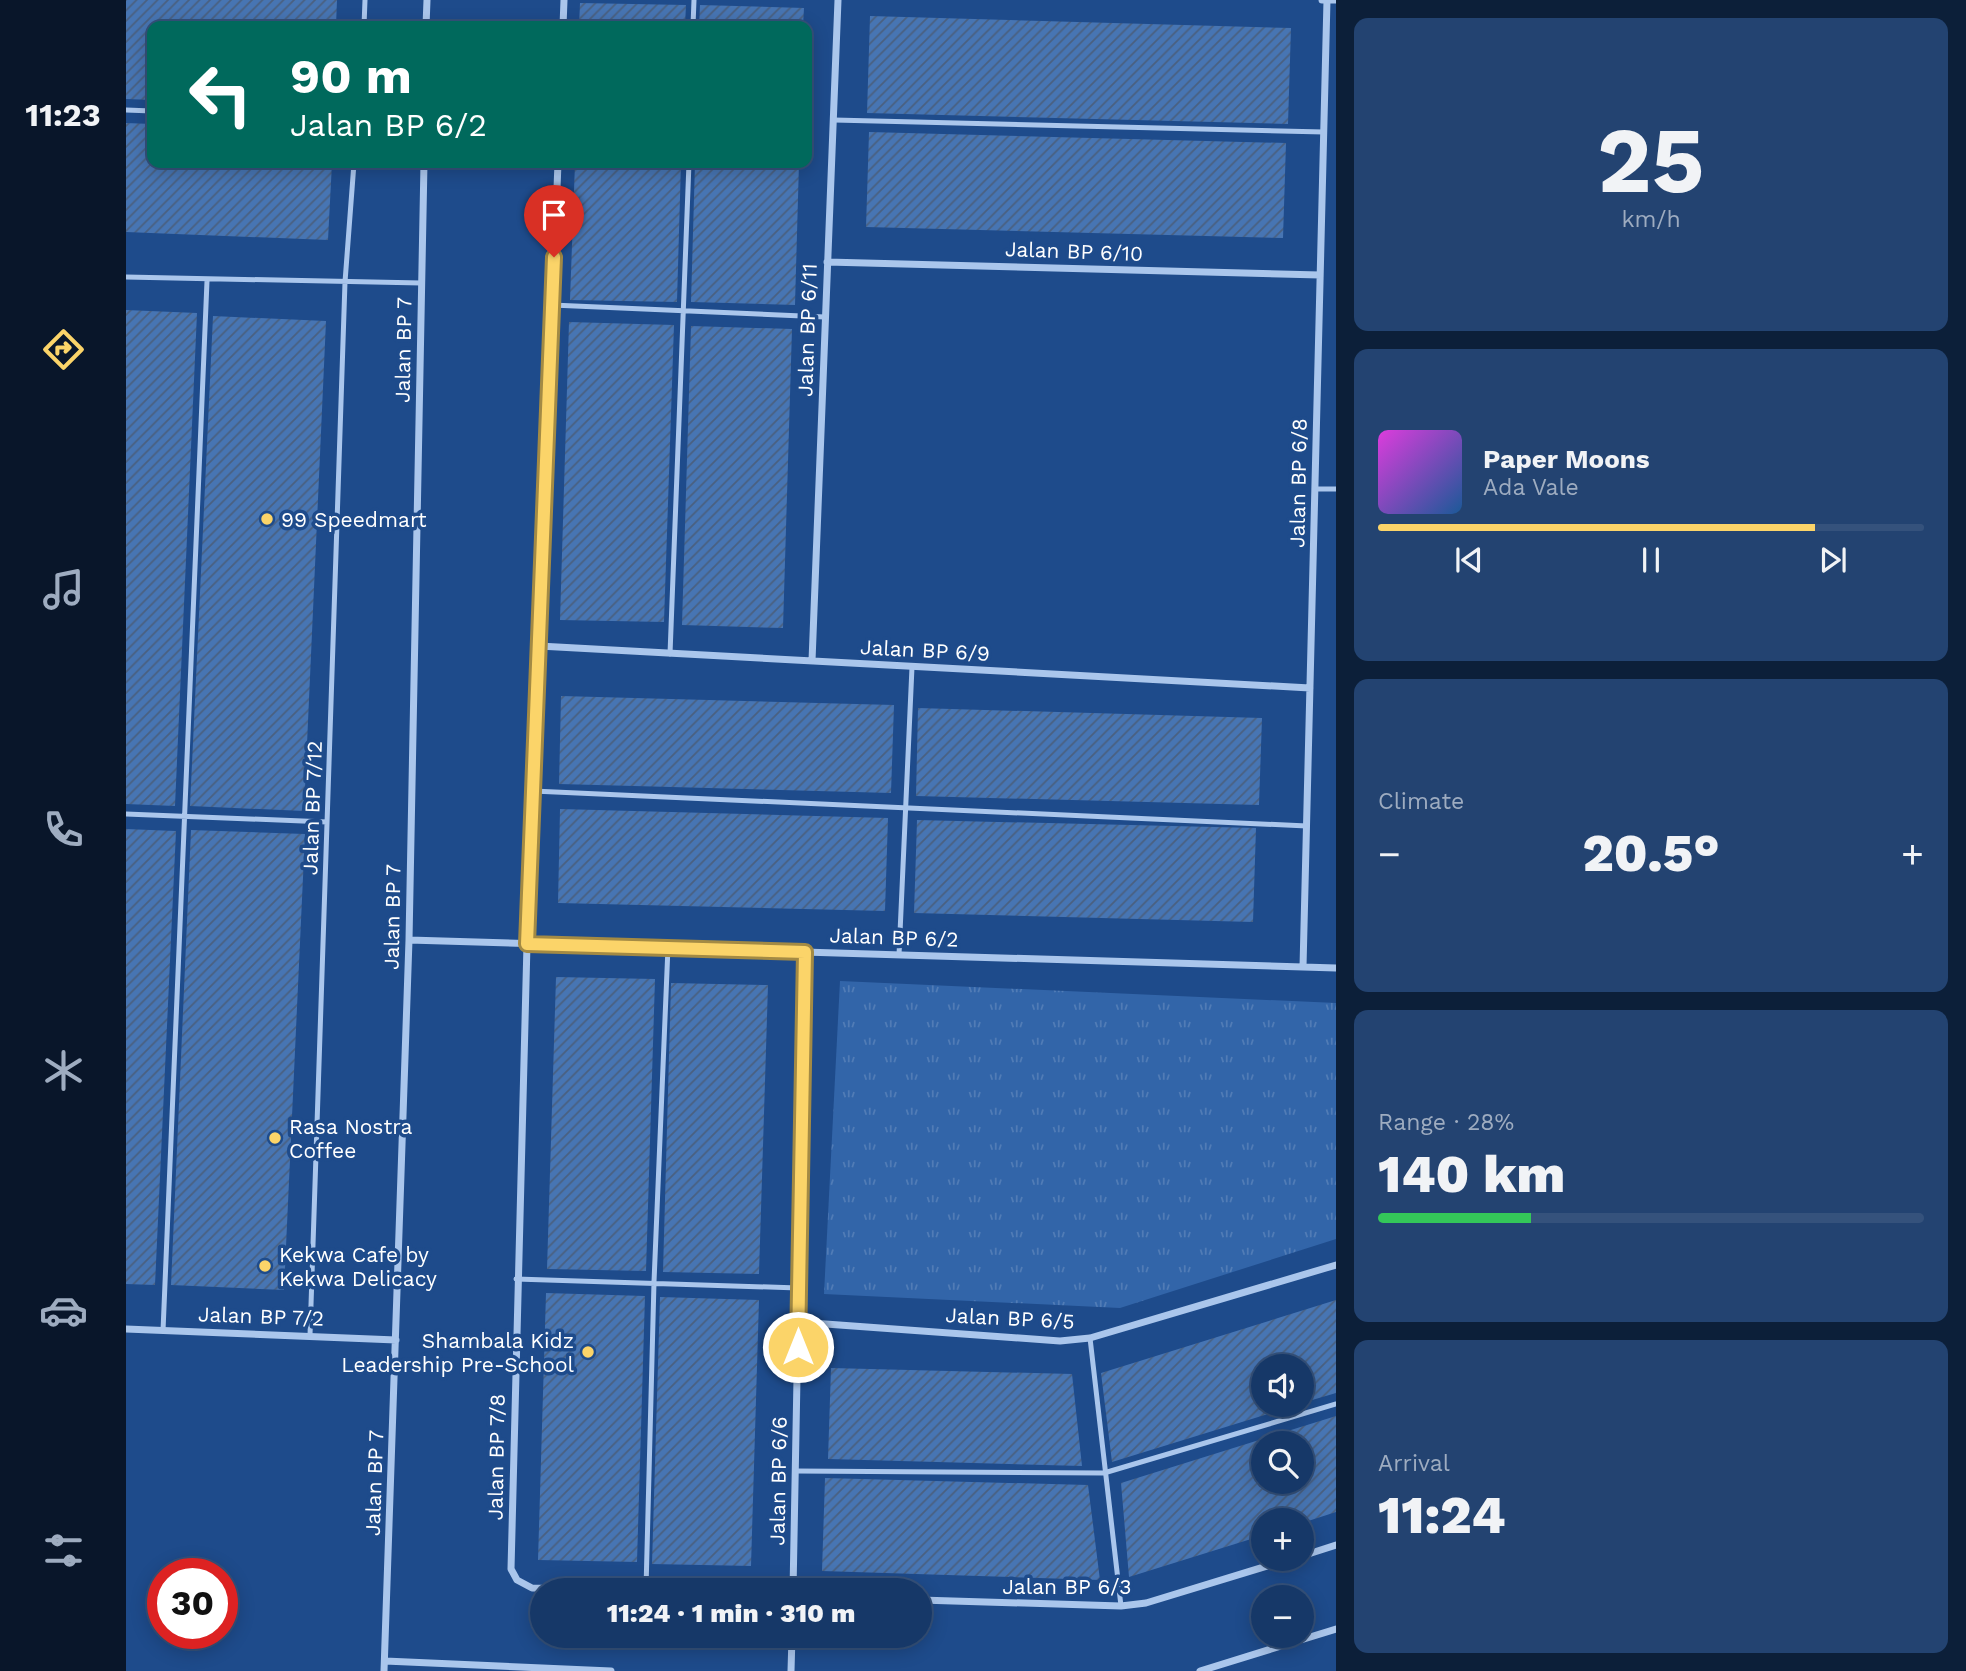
<!DOCTYPE html>
<html lang="en">
<head>
<meta charset="utf-8">
<style>
  body { margin:0; font-family:"Work Sans",sans-serif; background:#234371; color:#f1f3f6; height:100vh; display:flex; flex-direction:column; font-size:26px; white-space:nowrap }
  * { box-sizing:border-box; margin:0 }
  p { font-size:23px; color:#9eacc0 }
  .icon { flex:none; width:38px; height:38px; fill:none; stroke:currentColor; stroke-width:2; stroke-linecap:round; stroke-linejoin:round }
  .map { position:relative; flex:1; overflow:hidden }
  .drawer { display:flex; flex-direction:column; gap:18px; padding:18px; background:#0c1f39; width:630px }
  .drawer>* { flex:none }
  .top-card { position:absolute; left:21px; top:21px; width:665px; height:147px; border-radius:14px; box-shadow:0 4px 18px #0003,0 0 0 2px #35527c; background:#00695c; color:#fff; overflow:hidden }
  .fabs { position:absolute; left:1125px; top:1354px; display:grid; gap:14px }
  .fabs a { display:grid; place-items:center; width:63px; height:63px; border-radius:50%; background:#163868; box-shadow:0 4px 18px #0003,0 0 0 2px #35527c; font-size:35px }
  .speed { position:absolute; left:21px; top:1558px; display:flex; gap:14px; font-size:35px; font-weight:700; text-align:center }
  .speed>* { display:grid; place-content:center; width:91px; height:91px; border-radius:50%; background:#163868; box-shadow:0 4px 18px #0003,0 0 0 2px #35527c; line-height:1 }
  .speed .limit { border:10px solid #d22; background:#fff; color:#111 }
  .pin { position:absolute; display:grid; place-items:center; width:60px; height:60px; color:#fff; margin:-72px -30px; border-radius:50% 50% 50% 0; rotate:-45deg; box-shadow:0 0 7px #0007 }
  .pin .icon { rotate:45deg }
  .me { position:absolute; width:77px; margin:-38px; rotate:0deg; stroke-linejoin:round; filter:drop-shadow(0 0 5px #0008) }
  .turn { display:flex; align-items:center; gap:24px; height:147px; padding:0 28px; font-size:32px }
  .turn .icon { width:91px; height:91px; stroke-width:2.5 }
  .turn b { display:block; font-size:49px; line-height:60px }
  .big { font-size:52px; font-weight:800; line-height:1.1 }
  .drawer .card { flex:1; display:flex; flex-direction:column; justify-content:center; gap:10px; min-width:0; padding:0 24px; border-radius:14px; background:#234371 }
  .drawer .dial { align-items:center; gap:0 }
  .dial b { font-size:91px; line-height:1 }
  .song { display:flex; align-items:center; gap:21px }
  .cover { width:84px; height:84px; border-radius:10px; background:linear-gradient(135deg,hsl(300 70% 55%),hsl(210 70% 35%)) }
  .played { height:7px; border-radius:4px; background:linear-gradient(90deg,#fbd469 80%,#35527c 80%) }
  .keys { display:flex; justify-content:space-around; direction:ltr }
  .heat { display:flex; justify-content:space-between; align-items:center; font-size:38px; direction:ltr }
  .charge { height:10px; border-radius:5px; background:linear-gradient(90deg,#34c759 28%,#35527c 0) }
  .trip { position:absolute; left:404px; top:1578px; width:402px; height:70px; border-radius:35px; background:#163868; box-shadow:0 4px 18px #0003,0 0 0 2px #35527c; font-weight:800; line-height:70px; text-align:center }
  main { display:flex; flex:1; min-height:0 }
  .menu { display:flex; flex-direction:column; width:126px; justify-content:space-around; align-items:center; background:#09162a; color:#9eacc0 }
  .menu .icon { width:49px; height:49px }
  .menu .active { color:#fbd469 }
  .menu b { font-size:32px; color:#f1f3f6 }
  .map>svg:first-child { display:block }
  .grass { fill:url(#grass-tufts) }
  .building { fill:url(#building-hatch); fill-rule:evenodd }
  .lines { fill:none; stroke-linecap:round; stroke-linejoin:round }
  .lane { stroke:#aac6ec; stroke-width:5 }
  .street { stroke:#aac6ec; stroke-width:7 }
  .route-casing { stroke:#a38a44; stroke-width:18 }
  .route { stroke:#fbd469; stroke-width:12 }
  .poi-dot { fill:#fbd469; stroke:#1e4b8b; stroke-width:2.5 }
  .labels { text-anchor:middle; dominant-baseline:central; stroke-width:7; stroke-linejoin:round; paint-order:stroke }
  .street-label { font-size:21px; fill:#fff; stroke:#1e4b8b }
  .poi-label { font-size:21px; fill:#fff; stroke:#1e4b8b; text-anchor:start }
</style>
</head>
<body>
<main>
<nav class="menu">
<b>11:23</b>
<svg class="icon active" aria-label="directions" viewBox="0 0 24 24"><path d="M12 3l9 9-9 9-9-9zM9 14v-3h6M13 9l2 2-2 2"/></svg>
<svg class="icon" aria-label="music" viewBox="0 0 24 24"><path d="M9 18V5l10-2v13"/><circle cx="6" cy="18" r="3"/><circle cx="16" cy="16" r="3"/></svg>
<svg class="icon" aria-label="phone" viewBox="0 0 24 24"><path d="M5 4h4l2 5-3 2q2 4 5 5l2-3 5 2v4C11 20 4 13 5 4z"/></svg>
<svg class="icon" aria-label="climate" viewBox="0 0 24 24"><path d="M12 3v18M4 7l16 10M4 17L20 7"/></svg>
<svg class="icon" aria-label="car" viewBox="0 0 24 24"><path d="M5 17H2v-5l4-1 3-4h7l3 4 3 1v5h-3M9 17h6M6 11h13"/><circle cx="7" cy="17" r="2"/><circle cx="17" cy="17" r="2"/></svg>
<svg class="icon" aria-label="filters" viewBox="0 0 24 24"><path d="M4 7h16M4 17h16"/><circle cx="9" cy="7" r="2"/><circle cx="15" cy="17" r="2"/></svg>
</nav>
<div class="map">
<svg width="1210" height="1671" viewBox="0 0 1210 1671">
  <defs>
    <pattern id="grass-tufts" width="24" height="20" patternUnits="userSpaceOnUse" patternTransform="scale(1.75)"><rect width="24" height="20" fill="#3265a9"/><path d="M3 7l-1-3M5 7V3M7 7l1-3M15 17l-1-3M17 17v-4M19 17l1-3" fill="none" stroke="#517cb6"/></pattern>
    <pattern id="building-hatch" width="6" height="6" patternUnits="userSpaceOnUse" patternTransform="scale(1.75)"><rect width="6" height="6" fill="#4775b3"/><path d="M-1 1l2-2M0 6l6-6M5 7l2-2" fill="none" stroke="#4a6080"/></pattern>
  </defs>
  <rect width="100%" height="100%" fill="#1e4b8b"/>
  <path class="grass" d="M714,981L1210,1003V1239L994,1308L698,1294Z"/>
  <path class="building" d="M0,0H211L210,26H26V100L0,99Z
    M454,3L560,5L559,26H453Z
    M574,5L678,8L677,26H573Z
    M744,16L1165,28L1162,124L741,113Z
    M0,123L26,124V163H206L202,240L0,232Z
    M743,132L1160,143L1157,238L740,227Z
    M449,163H555L551,302L444,300Z
    M569,163H673L669,305L565,302Z
    M0,310L71,313L49,806L0,804Z
    M87,316L200,321L178,811L64,806Z
    M443,322L548,325L538,622L434,620Z
    M565,326L666,329L657,628L556,625Z
    M435,696L768,705L765,793L433,784Z
    M792,708L1136,718L1133,805L790,796Z
    M434,809L762,818L759,911L432,903Z
    M791,820L1130,828L1127,922L788,913Z
    M0,829L50,831L29,1285L0,1284Z
    M65,830L179,834L158,1290L45,1285Z
    M430,977L529,979L520,1271L421,1269Z
    M545,983L642,985L633,1274L537,1272Z
    M420,1293L519,1296L511,1562L412,1560Z
    M534,1297L633,1300L625,1566L526,1564Z
    M1210,1300V1393L1176,1403V1367H1138V1405L1168,1406L986,1462L975,1373Z
    M705,1368L946,1374L956,1466L702,1459Z
    M1210,1416V1512L1176,1523L1138,1521V1535L1003,1577L995,1483ZM1138,1444H1176V1482H1138Z
    M699,1478L962,1485L974,1580L696,1571Z"/>
  <g class="lines">
    <path class="lane" d="M238,26L239,0
      M567,26L568,0
      M0,110L26,111
      M708,120L1198,132
      M0,277L295,283
      M426,305L699,317
      M1189,489H1210
      M544,654L563,163
      M407,791L1181,826
      M0,814L201,822
      M773,955L786,667
      M390,1279L672,1288
      M37,1331L81,281
      M184,1335L219,282L228,163
      M964,1338L995,1606
      M670,1471L978,1473L1210,1404
      M520,1589L528,1282L542,947"/>
    <path class="street" d="M1196,0H1210
      M300,26L301,0
      M437,26L438,0
      M432,163L401,944L385,1569L391,1580L406,1588L569,1591
      M701,262L1194,275
      M413,646L1184,688
      M686,661L712,0
      M283,940L1210,968
      M1177,967L1201,0
      M672,1322L934,1341L964,1338L1210,1265
      M0,1329L270,1340
      M1176,1556L1210,1545
      M667,1591L679,952
      M794,1600L995,1606L1020,1603L1164,1559
      M259,1661L485,1671
      M258,1671L283,940L298,163
      M665,1671L666,1636
      M1074,1671L1210,1629"/>
  </g>
  <g class="lines">
    <defs>
      <path id="route" d="M428,257L401,944L679,952L672,1347"/>
    </defs>
    <use href="#route" class="route-casing"/>
    <use href="#route" class="route"/>
  </g>
  <g class="poi-dot">
    <circle cx="141" cy="519" r="7"/>
    <circle cx="149" cy="1138" r="7"/>
    <circle cx="139" cy="1266" r="7"/>
    <circle cx="462" cy="1352" r="7"/>
  </g>
  <g class="labels">
    <g class="street-label">
      <text transform="translate(948 251) rotate(2)">Jalan BP 6/10</text>
      <text transform="translate(681 330) rotate(-88)">Jalan BP 6/11</text>
      <text transform="translate(277 350) rotate(-89)">Jalan BP 7</text>
      <text transform="translate(1172 483) rotate(-89)">Jalan BP 6/8</text>
      <text transform="translate(799 650) rotate(3)">Jalan BP 6/9</text>
      <text transform="translate(186 808) rotate(-88)">Jalan BP 7/12</text>
      <text transform="translate(266 917) rotate(-89)">Jalan BP 7</text>
      <text transform="translate(768 937) rotate(2)">Jalan BP 6/2</text>
      <text transform="translate(135 1316) rotate(2)">Jalan BP 7/2</text>
      <text transform="translate(884 1318) rotate(3)">Jalan BP 6/5</text>
      <text transform="translate(370 1457) rotate(-89)">Jalan BP 7/8</text>
      <text transform="translate(652 1481) rotate(-89)">Jalan BP 6/6</text>
      <text transform="translate(248 1483) rotate(-88)">Jalan BP 7</text>
      <text x="941" y="1586">Jalan BP 6/3</text>
    </g>
    <g class="poi-label">
      <text x="155" y="519">99 Speedmart</text>
      <text x="163" y="1126">Rasa Nostra<tspan x="163" dy="24">Coffee</tspan></text>
      <text x="153" y="1254">Kekwa Cafe by<tspan x="153" dy="24">Kekwa Delicacy</tspan></text>
      <text x="448" y="1340" text-anchor="end">Shambala Kidz<tspan x="448" dy="24">Leadership Pre-School</tspan></text>
    </g>
  </g>
</svg>
<div class="fabs">
<a><svg class="icon" aria-label="sound" viewBox="0 0 24 24"><path d="M4 9h4l5-4v14l-5-4H4zM17 9q2 3 0 6"/></svg></a>
<a><svg class="icon" aria-label="search" viewBox="0 0 24 24"><circle cx="10" cy="10" r="6"/><path d="M15 15l6 6"/></svg></a>
<a>+</a>
<a>−</a>
</div>
<div class="speed"><div class="limit">30</div></div>
<div class="pin" style="left:428px;top:257px;background:#d93025"><svg class="icon" aria-label="arrive" viewBox="0 0 24 24"><path d="M6 21V4h12l-3 4 3 4H6"/></svg></div>
<svg class="me" style="left:672px;top:1347px" viewBox="-20 -20 40 40"><circle r="17" fill="#fbd469" stroke="#fff" stroke-width="3"/><path d="M0-11L8 9 0 5-8 9z" fill="#fff"/></svg>
<div class="trip">11:24 · 1 min · 310 m</div>
<div class="top-card">
<div class="turn"><svg class="icon" aria-label="left" viewBox="0 0 24 24"><path d="M17 20v-9H6M10 6l-5 5 5 5"/></svg><div><b>90 m</b>Jalan BP 6/2</div></div>
</div>
</div>
<section class="drawer">
<div class="card dial"><b>25</b><p>km/h</p></div>
<div class="card">
<div class="song"><i class="cover"></i><div><b>Paper Moons</b><p>Ada Vale</p></div></div>
<div class="played"></div>
<div class="keys"><svg class="icon" aria-label="previous" viewBox="0 0 24 24"><path d="M18 5L8 12l10 7zM5 5v14"/></svg><svg class="icon" aria-label="pause" viewBox="0 0 24 24"><path d="M8 5v14M16 5v14"/></svg><svg class="icon" aria-label="next" viewBox="0 0 24 24"><path d="M6 5l10 7-10 7zM19 5v14"/></svg></div>
</div>
<div class="card"><p>Climate</p>
<div class="heat"><a>−</a><b class="big">20.5°</b><a>+</a></div>
</div>
<div class="card"><p>Range · 28%</p><b class="big">140 km</b><div class="charge"></div></div>
<div class="card"><p>Arrival</p><b class="big">11:24</b></div>
</section>
</main>
</body>
</html>
